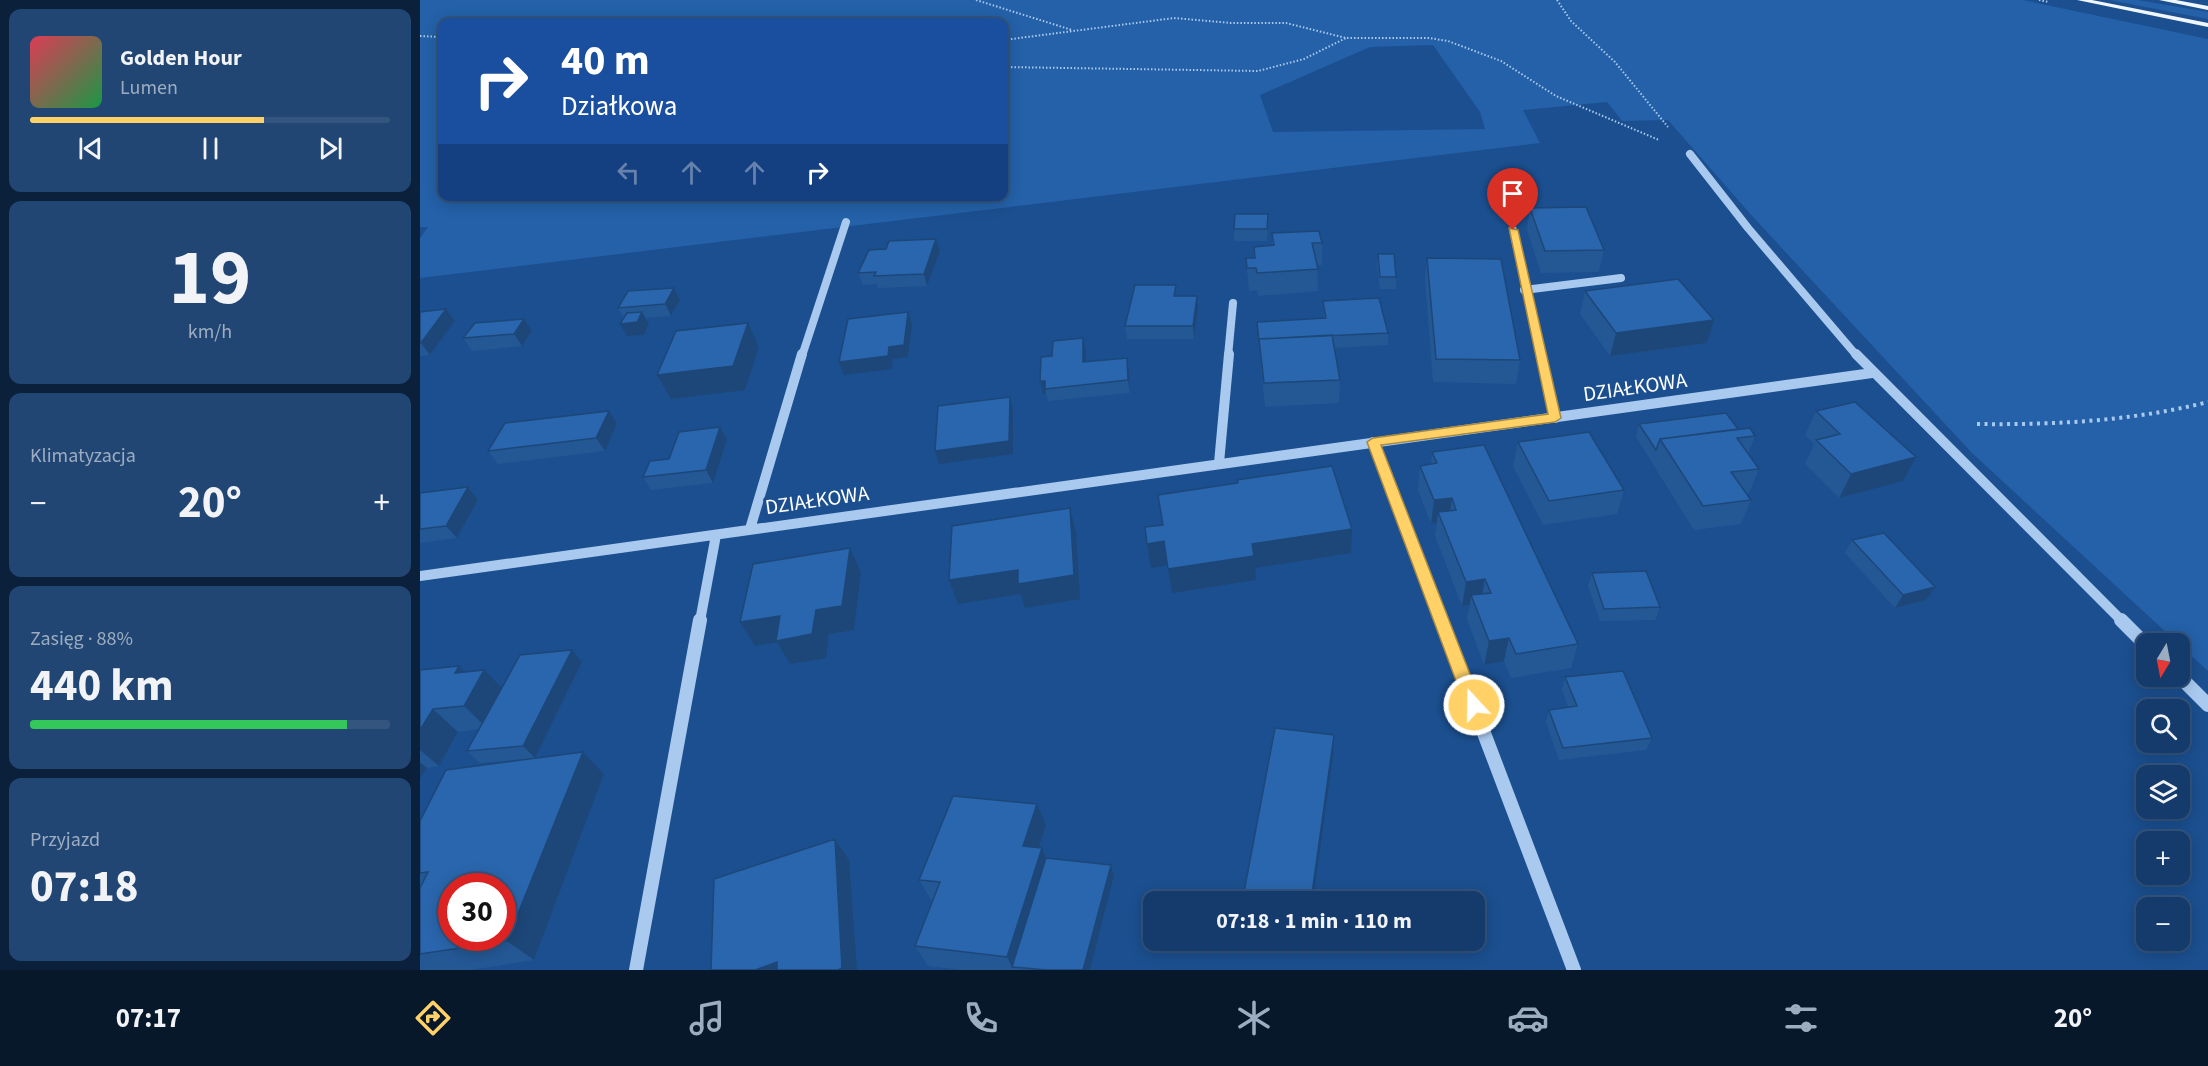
<!DOCTYPE html>
<html lang="pl">
<head>
<meta charset="utf-8">
<style>
  body { margin:0; font-family:"Source Sans 3",sans-serif; background:#214673; color:#f1f3f6; height:100vh; display:flex; flex-direction:column; font-size:22px; white-space:nowrap }
  * { box-sizing:border-box; margin:0 }
  p { font-size:20px; color:#9dadc1 }
  .icon { flex:none; width:33px; height:33px; fill:none; stroke:currentColor; stroke-width:2; stroke-linecap:round; stroke-linejoin:round }
  .map { position:relative; flex:1; overflow:hidden }
  .details { display:flex; flex-direction:column; gap:9px; padding:9px; background:#0b203b; width:420px }
  .details>* { flex:none }
  .top-card { position:absolute; left:18px; top:18px; width:570px; height:183px; border-radius:12px; box-shadow:0 3px 15px #0003,0 0 0 2px #33557e; background:#1a4fa0; color:#fff; overflow:hidden }
  .needle { width:39px; rotate:190deg }
  .buttons { position:absolute; left:1716px; top:633px; display:grid; gap:12px }
  .buttons a { display:grid; place-items:center; width:54px; height:54px; border-radius:12px; background:#143b6b; box-shadow:0 3px 15px #0003,0 0 0 2px #33557e; font-size:30px }
  .speed { position:absolute; left:18px; top:873px; display:flex; gap:12px; font-size:30px; font-weight:700; text-align:center }
  .speed>* { display:grid; place-content:center; width:78px; height:78px; border-radius:50%; background:#143b6b; box-shadow:0 3px 15px #0003,0 0 0 2px #33557e; line-height:1 }
  .speed .limit { border:9px solid #d22; background:#fff; color:#111 }
  .pin { position:absolute; display:grid; place-items:center; width:51px; height:51px; color:#fff; margin:-62px -26px; border-radius:50% 50% 50% 0; rotate:-45deg; box-shadow:0 0 6px #0007 }
  .pin .icon { rotate:45deg }
  .me { position:absolute; width:66px; margin:-33px; rotate:339deg; stroke-linejoin:round; filter:drop-shadow(0 0 4px #0008) }
  .turn { display:flex; align-items:center; gap:21px; height:126px; padding:0 24px; font-size:27px }
  .turn .icon { width:78px; height:78px; stroke-width:2.5 }
  .turn b { display:block; font-size:42px; line-height:51px }
  .lanes { display:flex; align-items:center; height:57px; padding:0 24px; background:#0003; justify-content:center; gap:30px; direction:ltr }
  .lanes .off { opacity:.35 }
  .big { font-size:45px; font-weight:700; line-height:1.1 }
  .details .tile { flex:1; display:flex; flex-direction:column; justify-content:center; gap:9px; min-width:0; padding:0 21px; border-radius:12px; background:#214673 }
  .details .dial { align-items:center; gap:0 }
  .dial b { font-size:78px; line-height:1 }
  .song { display:flex; align-items:center; gap:18px }
  .cover { width:72px; height:72px; border-radius:9px; background:linear-gradient(135deg,hsl(350 70% 55%),hsl(140 70% 35%)) }
  .played { height:6px; border-radius:3px; background:linear-gradient(90deg,#ffd166 65%,#33557e 65%) }
  .keys { display:flex; justify-content:space-around; direction:ltr }
  .heat { display:flex; justify-content:space-between; align-items:center; font-size:33px; direction:ltr }
  .charge { height:9px; border-radius:4px; background:linear-gradient(90deg,#34c759 88%,#33557e 0) }
  .trip { position:absolute; left:723px; top:891px; width:342px; height:60px; border-radius:12px; background:#143b6b; box-shadow:0 3px 15px #0003,0 0 0 2px #33557e; font-weight:700; line-height:60px; text-align:center }
  .menu { display:flex; height:96px; justify-content:space-around; align-items:center; background:#08182b; color:#9dadc1 }
  .menu .icon { width:42px; height:42px }
  .menu .current { color:#ffd166 }
  .menu b { font-size:27px; color:#f1f3f6 }
  main { display:flex; flex:1; min-height:0 }
  .map>svg:first-child { display:block }
  .green { fill:#2461a8; fill-rule:evenodd }
  .lines { fill:none; stroke-linecap:round; stroke-linejoin:round }
  .path-far1 { stroke:#a9c9ee; stroke-width:2; stroke-dasharray:1.5 2; stroke-linecap:butt }
  .path { stroke:#a9c9ee; stroke-width:4; stroke-dasharray:3 4.5; stroke-linecap:butt }
  .minor-far2 { stroke:#a9c9ee; stroke-width:8 }
  .minor-far1 { stroke:#a9c9ee; stroke-width:10 }
  .minor { stroke:#a9c9ee; stroke-width:14 }
  .major { fill:#f0f6ff; fill-rule:evenodd }
  .wall { fill:#245895 }
  .shaded-wall { fill:#1d4779 }
  .building { fill:#2a66ad; stroke:#1d4779; stroke-width:1.5; fill-rule:evenodd }
  .route { fill:#ffd166; stroke:#a68842; stroke-width:1.5 }
  .labels { text-anchor:middle; dominant-baseline:central; stroke-width:6; stroke-linejoin:round; paint-order:stroke }
  .street-label { font-size:21px; fill:#fff; stroke:#1b4f8f }
</style>
</head>
<body>
<main>
<section class="details">
<div class="tile">
<div class="song"><i class="cover"></i><div><b>Golden Hour</b><p>Lumen</p></div></div>
<div class="played"></div>
<div class="keys"><svg class="icon" aria-label="previous" viewBox="0 0 24 24"><path d="M18 5L8 12l10 7zM5 5v14"/></svg><svg class="icon" aria-label="pause" viewBox="0 0 24 24"><path d="M8 5v14M16 5v14"/></svg><svg class="icon" aria-label="next" viewBox="0 0 24 24"><path d="M6 5l10 7-10 7zM19 5v14"/></svg></div>
</div>
<div class="tile dial"><b>19</b><p>km/h</p></div>
<div class="tile"><p>Klimatyzacja</p>
<div class="heat"><a>−</a><b class="big">20°</b><a>+</a></div>
</div>
<div class="tile"><p>Zasięg · 88%</p><b class="big">440 km</b><div class="charge"></div></div>
<div class="tile"><p>Przyjazd</p><b class="big">07:18</b></div>
</section>
<div class="map">
<svg width="1788" height="970" viewBox="0 0 1788 970">
  <rect width="100%" height="100%" fill="#1b4f8f"/>
  <path class="green" d="M0,0H1603L1788,39V671L1552,453L1333,217L1248,120L1202,121L1187,102L1103,110L1120,143L0,278V238L8,227H0ZM22,22H584V196H22ZM1013,45L1060,112L1065,129L853,132L840,95L950,47Z
    M1689,0H1718L1788,12V19Z"/>
  <g class="lines">
    <path class="path-far1" d="M556,0L652,30
      M1137,0L1151,21L1195,62L1248,127
      M1619,0L1629,2
      M0,36L22,37
      M584,40L754,18L811,23H866L926,38H1009L1028,41L1081,61L1136,96L1239,140
      M584,67L838,71L884,59L926,38"/>
    <path class="path" d="M1557,424C1635,425 1712,421 1788,402"/>
    <path class="minor-far2" d="M1270,154L1328,228L1437,356
      M1093,230L1121,356
      M1104,290L1201,278
      M382,356L426,222
      M808,356L813,303"/>
    <path class="minor-far1" d="M1121,354L1135,418
      M1436,354L1702,621
      M953,442L1021,621
      M799,463L809,354
      M330,529L382,354
      M0,576L1452,373
      M280,621L296,535"/>
    <path class="minor" d="M1021,620L1154,970
      M1701,620L1726,645
      M1759,676L1788,705
      M216,970L280,620"/>
    <path class="major" d="M1657,0H1672L1788,23V27Z
      M1739,0H1756L1788,6V10Z"/>
  </g>
  <path class="wall" d="M1110,208L1184,250L1179,272L1121,273L1107,230Z
    M848,214L847,241H814V229Z
    M852,233L902,243V265H897L898,291L838,296L837,290L829,291L826,258H834V247L852,246Z
    M516,239L520,251L507,286L458,288L457,284L443,285L438,273L466,249Z
    M958,254L976,277V289H960L957,266Z
    M1007,258L1100,360L1096,384L1013,382L1005,280Z
    M1165,291L1287,343L1190,356L1160,314Z
    M260,300L251,316L226,318L229,324L224,335L207,336L204,318L198,308Z
    M903,301L968,333V345L914,348L920,380L919,403L845,407L837,322L904,318Z
    M778,308L774,339H707L705,326Z
    M0,312L35,321L10,355L0,356Z
    M112,331L102,346L52,351L43,338Z
    M663,338L666,350L665,362L707,358L709,370L710,393L628,401L626,393L623,394L620,381L632,356Z
    M1396,411L1483,481L1419,498L1385,464L1394,444L1385,435Z
    M197,424L185,451L78,464L68,451Z
    M1219,424L1318,429L1335,436L1328,454L1339,469L1329,493H1326L1331,500L1321,524L1274,530L1216,437Z
    M307,440L293,483L231,490L223,477L249,459Z
    M1098,442L1204,490L1197,514L1123,525L1093,466Z
    M1012,452L1158,644L1151,668L1091,678L1084,661L1064,665L1047,619L1050,605L1042,606L1015,536L1017,523L1011,524L998,490L1000,466L1011,464Z
    M48,487L58,500L37,538L0,543V493Z
    M1432,540L1506,600L1475,608L1425,553Z
    M1172,573L1240,607L1235,620L1180,621L1168,586Z
    M162,662L115,758L163,752L184,774L114,960L50,970H0V821L106,759L60,763L47,751L59,729L38,732L19,766L7,768L0,779V670L39,666L45,672L82,689Z
    M1145,677L1232,738L1226,750L1139,760L1126,722L1129,710L1148,707L1142,689Z
    M914,735L913,757L893,902H825L824,892Z
    M626,825L619,848H622L626,858L691,865L694,876L670,970H542L508,966L495,946L512,901L499,880Z"/>
  <path class="shaded-wall" d="M516,239L520,251L507,286L504,274Z
    M254,288L260,300L251,316L245,304Z
    M777,296L778,308L774,339L773,326Z
    M26,309L35,321L10,355L1,343Z
    M222,312L229,324L224,335L207,336L200,324Z
    M488,312L492,324L488,357L473,359L472,369L424,375L419,362L469,347Z
    M104,319L112,331L102,346L94,334Z
    M1294,320L1287,343L1190,356L1196,333Z
    M328,323L339,347L325,390L251,399L237,375Z
    M663,338L666,350L665,375L663,362Z
    M707,358L709,370L710,393L708,380Z
    M620,381H625V389L626,393L623,394Z
    M590,397L593,409V454L519,464L515,451Z
    M189,411L197,424L185,451L176,438Z
    M300,427L307,440L293,483L286,470Z
    M1496,457L1483,481L1419,498L1431,474Z
    M48,487L58,500L37,538L26,526Z
    M1032,498L1029,522L1018,512L1017,523L1011,524L1014,500Z
    M650,508L656,532L660,599L605,608L601,594L538,604L529,580Z
    M932,529L931,553L835,568L836,580L752,593L748,569L832,544Z
    M744,541L748,565L731,568L727,544Z
    M430,548L441,572L434,630L409,634L406,658L370,664L357,642L335,646L320,622L396,610Z
    M1065,579L1061,603L1051,595L1050,605L1042,606L1046,582Z
    M1515,587L1506,600L1475,608L1483,595Z
    M1089,638L1084,661L1064,665L1069,641Z
    M152,650L162,662L115,758L103,746Z
    M39,666L56,683L64,670L87,693L68,729L44,706L35,673Z
    M13,709L38,732L19,766L0,750V730Z
    M914,735L913,757L893,902H891Z
    M163,752L184,774L114,960L87,941Z
    M0,762L7,768L0,779Z
    M617,804L626,825L613,867L603,846Z
    M415,839L429,860L437,970H418Z
    M622,848L631,869L592,967L587,957Z
    M691,865L694,876L670,970H663Z
    M357,962L364,970H335Z"/>
  <path class="building" d="M1166,207L1184,250L1125,251L1110,208Z
    M815,214H848L847,229H814Z
    M899,231L902,243H892L898,269L837,273L836,268H827L826,258H835L834,247L854,245L852,233Z
    M516,239L504,274L454,276L456,272L438,273L449,250L466,249L469,241Z
    M958,254H974L976,277H960Z
    M1007,258L1081,259L1100,360L1016,359Z
    M1258,279L1294,320L1196,333L1165,291Z
    M715,285H756L754,296H777L773,326H705Z
    M254,288L245,304L198,308L208,291Z
    M959,298L968,333L839,339L840,350L837,322L906,318L903,301Z
    M26,309L1,343H0V312Z
    M222,312L217,322L200,324L207,313Z
    M488,312L484,345L469,347L468,356L419,362L428,319Z
    M104,319L94,334L43,338L55,323Z
    M328,323L313,366L237,375L256,331Z
    M912,335L920,380L844,383L839,339Z
    M663,338V362L707,358L708,380L625,389V381H620L621,357L632,356L633,341Z
    M590,397L589,441L515,451L518,406Z
    M1435,402L1496,457L1431,474L1396,440L1420,434L1396,411Z
    M189,411L176,438L68,451L85,423Z
    M1306,413L1318,429L1240,439L1236,450L1219,424Z
    M300,427L286,470L223,477L230,461L249,459L259,432Z
    M1330,428L1335,436L1317,438L1339,469L1311,472L1331,500L1283,506L1240,439Z
    M1169,432L1204,490L1129,501L1098,442Z
    M1064,445L1158,644L1096,654L1089,638L1069,641L1051,595L1071,593L1065,579L1046,582L1018,512L1036,510L1032,498L1014,500L1000,466L1017,463L1012,452Z
    M912,466L932,529L832,544L834,556L748,569L744,541L727,544L725,527L743,525L738,495L818,483L817,480Z
    M48,487L26,526L0,529V493Z
    M650,508L654,575L598,584V570L529,580L532,526Z
    M1464,533L1515,587L1483,595L1432,540Z
    M430,548L422,606L396,610L392,634L356,641L360,616L320,622L333,564Z
    M1226,571L1240,607L1184,609L1172,573Z
    M152,650L103,746L47,751L100,655Z
    M39,666L35,673L64,670L44,706L13,709L0,730V670Z
    M1203,671L1232,738L1143,748L1129,710L1157,706L1145,677Z
    M855,728L914,735L891,901L824,892Z
    M163,752L87,941L0,954V888L8,872L0,873V821L26,770ZM32,886H82V938H32Z
    M533,796L617,804L603,846L622,848L587,957L495,946L520,882L499,880Z
    M415,839L422,968L418,970H357V962L335,970H291L294,879Z
    M626,858L691,865L663,970H627L592,967Z"/>
  <path class="route" d="M1089,228L1098,230L1141,418L1135,422L961,445L1062,705L1060,710H1048L1045,705L947,442L953,438L1128,414Z"/>
  <g class="labels">
    <g class="street-label">
      <text transform="translate(1215 387) rotate(-8)">DZIAŁKOWA</text>
      <text transform="translate(397 500) rotate(-8)">DZIAŁKOWA</text>
    </g>
  </g>
</svg>
<div class="buttons">
<a><svg class="needle" viewBox="-14 -14 28 28"><path d="M0-13l5 13h-10z" fill="#e53935"/><path d="M0 13l5-13h-10z" fill="#9dadc1"/></svg></a>
<a><svg class="icon" aria-label="search" viewBox="0 0 24 24"><circle cx="10" cy="10" r="6"/><path d="M15 15l6 6"/></svg></a>
<a><svg class="icon" aria-label="layers" viewBox="0 0 24 24"><path d="M12 4l9 5-9 5-9-5zM3 14l9 5 9-5"/></svg></a>
<a>+</a>
<a>−</a>
</div>
<div class="speed"><div class="limit">30</div></div>
<div class="pin" style="left:1093px;top:230px;background:#d93025"><svg class="icon" aria-label="arrive" viewBox="0 0 24 24"><path d="M6 21V4h12l-3 4 3 4H6"/></svg></div>
<svg class="me" style="left:1054px;top:705px" viewBox="-20 -20 40 40"><circle r="17" fill="#ffd166" stroke="#fff" stroke-width="3"/><path d="M0-11L8 9 0 5-8 9z" fill="#fff"/></svg>
<div class="trip">07:18 · 1 min · 110 m</div>
<div class="top-card">
<div class="turn"><svg class="icon" aria-label="right" viewBox="0 0 24 24"><path d="M7 20v-9h11M14 6l5 5-5 5"/></svg><div><b>40 m</b>Działkowa</div></div>
<div class="lanes"><svg class="icon off" aria-label="left" viewBox="0 0 24 24"><path d="M17 20v-9H6M10 6l-5 5 5 5"/></svg><svg class="icon off" aria-label="ahead" viewBox="0 0 24 24"><path d="M12 20V5M6 11l6-6 6 6"/></svg><svg class="icon off" aria-label="ahead" viewBox="0 0 24 24"><path d="M12 20V5M6 11l6-6 6 6"/></svg><svg class="icon" aria-label="right" viewBox="0 0 24 24"><path d="M7 20v-9h11M14 6l5 5-5 5"/></svg></div>
</div>
</div>
</main>
<nav class="menu">
<b>07:17</b>
<svg class="icon current" aria-label="directions" viewBox="0 0 24 24"><path d="M12 3l9 9-9 9-9-9zM9 14v-3h6M13 9l2 2-2 2"/></svg>
<svg class="icon" aria-label="music" viewBox="0 0 24 24"><path d="M9 18V5l10-2v13"/><circle cx="6" cy="18" r="3"/><circle cx="16" cy="16" r="3"/></svg>
<svg class="icon" aria-label="phone" viewBox="0 0 24 24"><path d="M5 4h4l2 5-3 2q2 4 5 5l2-3 5 2v4C11 20 4 13 5 4z"/></svg>
<svg class="icon" aria-label="climate" viewBox="0 0 24 24"><path d="M12 3v18M4 7l16 10M4 17L20 7"/></svg>
<svg class="icon" aria-label="car" viewBox="0 0 24 24"><path d="M5 17H2v-5l4-1 3-4h7l3 4 3 1v5h-3M9 17h6M6 11h13"/><circle cx="7" cy="17" r="2"/><circle cx="17" cy="17" r="2"/></svg>
<svg class="icon" aria-label="filters" viewBox="0 0 24 24"><path d="M4 7h16M4 17h16"/><circle cx="9" cy="7" r="2"/><circle cx="15" cy="17" r="2"/></svg>
<b>20°</b>
</nav>
</body>
</html>
